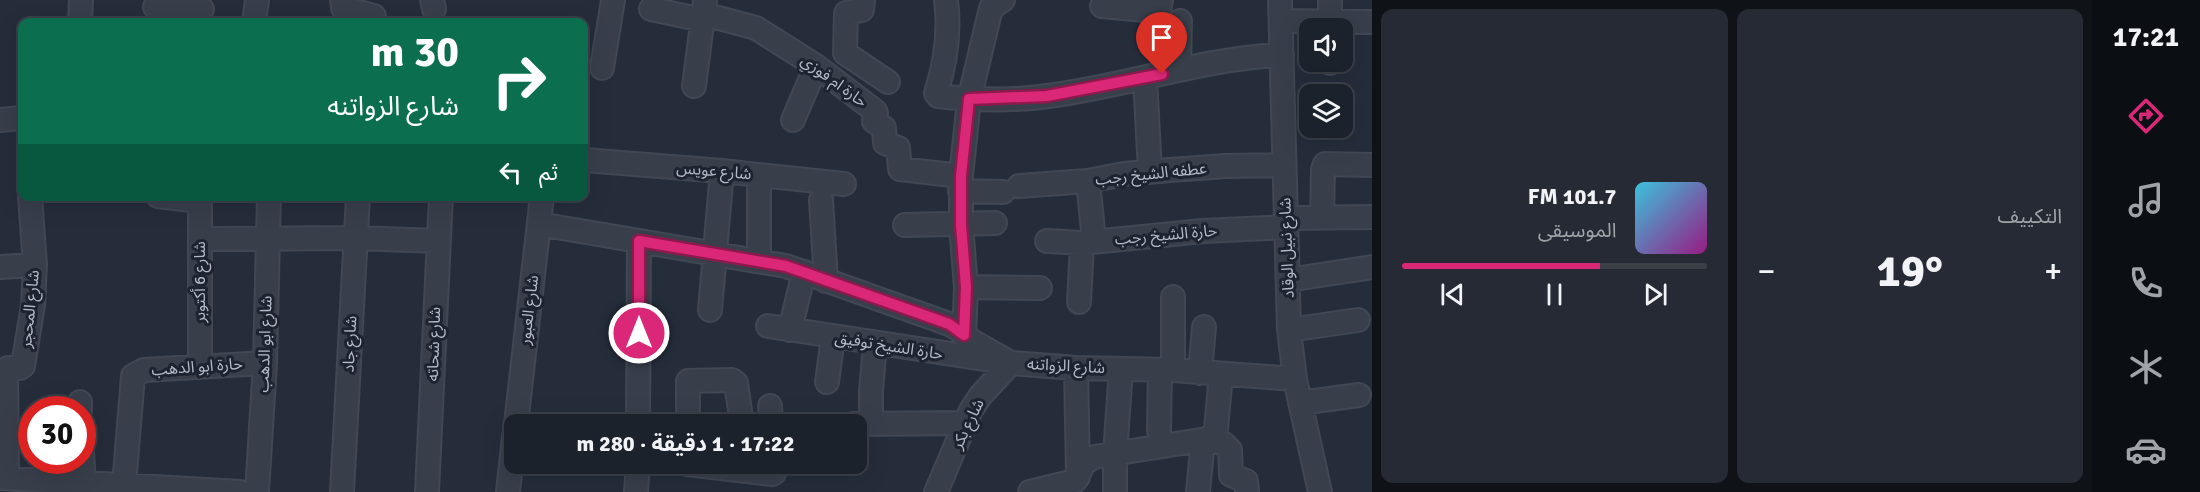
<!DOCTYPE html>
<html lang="ar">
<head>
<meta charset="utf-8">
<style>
  body { margin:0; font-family:Signika,"Noto Sans Arabic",sans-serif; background:#252a34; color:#f1f3f6; direction:rtl; height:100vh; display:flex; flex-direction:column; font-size:22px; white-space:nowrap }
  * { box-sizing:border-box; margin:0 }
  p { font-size:20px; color:#a0a4a9 }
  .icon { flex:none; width:33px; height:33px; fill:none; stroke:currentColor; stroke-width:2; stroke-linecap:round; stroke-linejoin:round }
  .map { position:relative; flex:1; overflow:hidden; direction:ltr }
  .details { display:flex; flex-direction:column; gap:9px; padding:9px; background:#0f1318; width:720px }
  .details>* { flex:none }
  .banner { position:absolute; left:18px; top:18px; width:570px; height:183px; border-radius:12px; box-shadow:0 6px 24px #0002,0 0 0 2px #3a3f48; direction:rtl; background:#0b6e4f; color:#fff; overflow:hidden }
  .tools { position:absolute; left:1299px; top:18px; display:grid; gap:12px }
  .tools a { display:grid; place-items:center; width:54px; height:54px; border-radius:12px; background:#1c222c; box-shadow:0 6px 24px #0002,0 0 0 2px #3a3f48; font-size:30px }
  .speed { position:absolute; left:18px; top:396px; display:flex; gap:12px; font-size:30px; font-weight:700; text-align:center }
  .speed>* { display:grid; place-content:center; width:78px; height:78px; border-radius:50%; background:#1c222c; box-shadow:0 6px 24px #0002,0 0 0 2px #3a3f48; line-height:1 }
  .speed .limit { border:9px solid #d22; background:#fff; color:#111 }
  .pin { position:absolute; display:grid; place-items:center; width:51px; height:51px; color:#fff; margin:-62px -26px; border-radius:50% 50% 50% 0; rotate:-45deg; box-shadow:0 0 6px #0007 }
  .pin .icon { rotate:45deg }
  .me { position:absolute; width:66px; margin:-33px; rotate:0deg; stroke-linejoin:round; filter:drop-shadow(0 0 4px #0008) }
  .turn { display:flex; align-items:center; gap:21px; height:126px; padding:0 30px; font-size:27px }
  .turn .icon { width:78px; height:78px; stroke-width:2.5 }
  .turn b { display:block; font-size:42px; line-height:51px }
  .then { display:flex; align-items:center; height:57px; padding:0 30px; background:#0003; gap:12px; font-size:22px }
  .big { font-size:45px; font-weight:700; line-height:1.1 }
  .details .tile { flex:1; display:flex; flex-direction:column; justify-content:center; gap:9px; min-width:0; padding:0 21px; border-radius:12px; background:#252a34 }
  .song { display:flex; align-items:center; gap:18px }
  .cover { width:72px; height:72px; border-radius:9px; background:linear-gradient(135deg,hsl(190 70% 55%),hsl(310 70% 35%)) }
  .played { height:6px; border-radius:3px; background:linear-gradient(90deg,#db2777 65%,#3a3f48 65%) }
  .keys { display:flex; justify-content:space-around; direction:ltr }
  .heat { display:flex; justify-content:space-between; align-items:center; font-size:33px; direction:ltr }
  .details .tiles { flex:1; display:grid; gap:9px; grid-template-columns:repeat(2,1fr) }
  .trip { position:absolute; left:504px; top:414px; width:363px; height:60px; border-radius:12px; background:#1c222c; box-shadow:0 6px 24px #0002,0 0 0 2px #3a3f48; font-weight:700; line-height:60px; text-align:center; direction:rtl }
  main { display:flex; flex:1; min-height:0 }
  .tab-bar { display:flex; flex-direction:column; width:108px; justify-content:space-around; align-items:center; background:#0b0e12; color:#a0a4a9 }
  .tab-bar .icon { width:42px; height:42px }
  .tab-bar .current { color:#db2777 }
  .tab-bar b { font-size:27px; color:#f1f3f6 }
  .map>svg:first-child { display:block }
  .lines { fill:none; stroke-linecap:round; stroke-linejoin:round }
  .street-casing { stroke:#414854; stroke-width:26 }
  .street { stroke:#383f4b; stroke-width:22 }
  .route-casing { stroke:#8e194d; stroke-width:15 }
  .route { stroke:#db2777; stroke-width:10 }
  .labels { text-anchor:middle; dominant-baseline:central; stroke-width:6; stroke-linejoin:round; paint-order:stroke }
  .street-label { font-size:16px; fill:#b4bac7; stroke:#1d2430 }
</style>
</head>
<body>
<main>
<nav class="tab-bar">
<b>17:21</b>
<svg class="icon current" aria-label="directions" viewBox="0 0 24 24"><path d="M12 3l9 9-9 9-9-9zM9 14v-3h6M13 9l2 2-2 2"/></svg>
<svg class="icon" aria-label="music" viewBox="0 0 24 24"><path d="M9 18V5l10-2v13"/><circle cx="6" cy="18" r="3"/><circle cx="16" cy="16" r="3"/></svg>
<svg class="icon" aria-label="phone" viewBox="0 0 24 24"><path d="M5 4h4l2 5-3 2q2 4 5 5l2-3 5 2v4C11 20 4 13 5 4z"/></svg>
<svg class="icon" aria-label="climate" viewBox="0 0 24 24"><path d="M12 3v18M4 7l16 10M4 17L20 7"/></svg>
<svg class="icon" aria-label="car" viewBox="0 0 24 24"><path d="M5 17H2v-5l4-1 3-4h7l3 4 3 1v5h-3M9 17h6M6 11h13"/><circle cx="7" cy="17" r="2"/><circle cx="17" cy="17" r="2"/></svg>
</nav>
<section class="details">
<div class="tiles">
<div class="tile"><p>التكييف</p>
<div class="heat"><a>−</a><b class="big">19°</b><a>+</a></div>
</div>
<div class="tile">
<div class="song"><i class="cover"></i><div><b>101.7 FM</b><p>الموسيقى</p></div></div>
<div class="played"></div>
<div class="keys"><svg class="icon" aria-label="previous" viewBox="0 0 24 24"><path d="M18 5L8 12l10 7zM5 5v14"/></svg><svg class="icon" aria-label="pause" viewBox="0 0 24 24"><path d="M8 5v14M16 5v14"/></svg><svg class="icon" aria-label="next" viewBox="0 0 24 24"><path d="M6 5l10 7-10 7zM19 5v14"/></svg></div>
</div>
</div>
</section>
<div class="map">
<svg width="1372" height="492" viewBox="0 0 1372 492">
  <rect width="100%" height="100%" fill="#252d3b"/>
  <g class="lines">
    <defs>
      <path id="street" d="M342,0L343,8L374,16L373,22
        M432,0L434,9
        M863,0L862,10L846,13L845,53L888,82
        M946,0C950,32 946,62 936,93L938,96C974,100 1012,101 1048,96C1127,86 1203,58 1282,55
        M1280,0L1289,330L1295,379L1320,492
        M1330,0V28
        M1102,6L1156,11L1159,10L1161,0
        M155,7L202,9
        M651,9L703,20
        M704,14L756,28L816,66L875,111L876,113L874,121L884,128L885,143L898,148L900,169L961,176
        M1282,21L1372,22
        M80,22L81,0
        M254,22L257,0
        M1330,62V63
        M602,68L613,0
        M1179,69L1180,21
        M1145,78L1150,172
        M694,86L705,1
        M0,120L22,118
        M793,120L816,66
        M584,160L722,171L844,184
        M759,175V260
        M1088,181L1094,241
        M1019,186L1088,181L1124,174L1170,170L1226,166L1284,165
        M960,191L1003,192
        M158,196L200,201
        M200,196V367
        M821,200L826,281
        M1322,217L1323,169L1325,164L1372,165
        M1286,218L1372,217
        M539,224L786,266L949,324L958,329L972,341L1011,363L1076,368L1173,370L1295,379
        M905,225L995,223
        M200,239L356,238L438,241
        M1047,241L1082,243L1203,231L1286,227
        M0,267L35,265
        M1288,280L1372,267
        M966,287L1040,288
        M1079,302L1082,243
        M710,310L722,171
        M768,326L997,361
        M790,330L804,272
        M1289,330L1358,320
        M964,335L966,287L961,225V176L969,100L991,8L1003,0
        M1076,368L1078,477
        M1173,370V297
        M1200,373L1204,327
        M827,382L833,337
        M80,402V410
        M1300,403L1359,395
        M770,406L771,424
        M516,424L542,196
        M638,424L639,241
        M688,424V381L732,380L736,383L742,424
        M853,424L966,423
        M871,424V391L875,344
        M1159,431L1160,370
        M1207,439L1224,444L1230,450L1231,475L1246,481L1247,492
        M82,452L84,484
        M687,464L772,474L774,473V464
        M0,478L240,492
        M7,478L6,370L8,368H20L23,366L33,305L35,265L30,196
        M124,486L133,376L144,370L265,363
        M257,492L265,363L269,196
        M342,492L358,196
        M427,492L441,196
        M508,492L514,437
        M636,492L638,464
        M936,492L971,410L981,395L1011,363
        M1030,492L1075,481L1084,463L1094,457L1207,439L1213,435L1216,429L1221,374
        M1115,492V454L1121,369
        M1198,492L1203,440"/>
    </defs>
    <use href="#street" class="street-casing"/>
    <use href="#street" class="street"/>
  </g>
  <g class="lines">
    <defs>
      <path id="route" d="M639,333V241L786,266L949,324L964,335L966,287L961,225V176L969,99L1047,96L1162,74"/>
    </defs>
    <use href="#route" class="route-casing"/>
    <use href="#route" class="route"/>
  </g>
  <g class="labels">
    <g class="street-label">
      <text transform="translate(834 81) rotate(36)">حارة ام فوزي</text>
      <text transform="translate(714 171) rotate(5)">شارع عويس</text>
      <text transform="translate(1151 174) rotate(-6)">عطفه الشيخ رجب</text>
      <text transform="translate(1166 235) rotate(-5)">حارة الشيخ رجب</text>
      <text transform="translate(1287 248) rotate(-92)">شارع نبيل الوقاد</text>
      <text transform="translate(200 282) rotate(-90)">شارع 6 أكتوبر</text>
      <text transform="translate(30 309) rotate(-84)">شارع المحجر</text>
      <text transform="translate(529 310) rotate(-83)">شارع العبور</text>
      <text transform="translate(265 344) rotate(-88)">شارع ابو الدهب</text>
      <text transform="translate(350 344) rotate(-87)">شارع جاد</text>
      <text transform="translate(434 344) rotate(-88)">شارع شحاته</text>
      <text transform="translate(889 346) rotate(9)">حارة الشيخ توفيق</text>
      <text transform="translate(1066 366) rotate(3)">شارع الزواتنه</text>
      <text transform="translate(197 367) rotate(-4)">حارة ابو الدهب</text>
      <text transform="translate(968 424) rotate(-64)">شارع بكر</text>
    </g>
  </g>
</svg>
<div class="tools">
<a><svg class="icon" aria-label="sound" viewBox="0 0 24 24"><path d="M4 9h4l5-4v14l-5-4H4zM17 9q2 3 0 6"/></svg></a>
<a><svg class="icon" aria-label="layers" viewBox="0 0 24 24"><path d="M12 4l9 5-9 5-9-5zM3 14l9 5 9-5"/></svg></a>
</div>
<div class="speed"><div class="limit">30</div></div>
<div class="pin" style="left:1162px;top:74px;background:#d93025"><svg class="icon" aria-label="arrive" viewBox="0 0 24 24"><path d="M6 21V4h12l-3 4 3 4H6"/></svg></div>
<svg class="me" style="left:639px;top:333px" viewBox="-20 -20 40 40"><circle r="17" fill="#db2777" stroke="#fff" stroke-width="3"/><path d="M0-11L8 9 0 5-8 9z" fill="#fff"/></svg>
<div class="trip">17:22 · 1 دقيقة · 280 m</div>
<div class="banner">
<div class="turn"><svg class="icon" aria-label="right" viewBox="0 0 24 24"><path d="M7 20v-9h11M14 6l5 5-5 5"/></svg><div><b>30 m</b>شارع الزواتنه</div></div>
<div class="then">ثم<svg class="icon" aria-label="left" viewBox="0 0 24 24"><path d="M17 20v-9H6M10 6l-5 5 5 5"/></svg></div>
</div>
</div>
</main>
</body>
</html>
